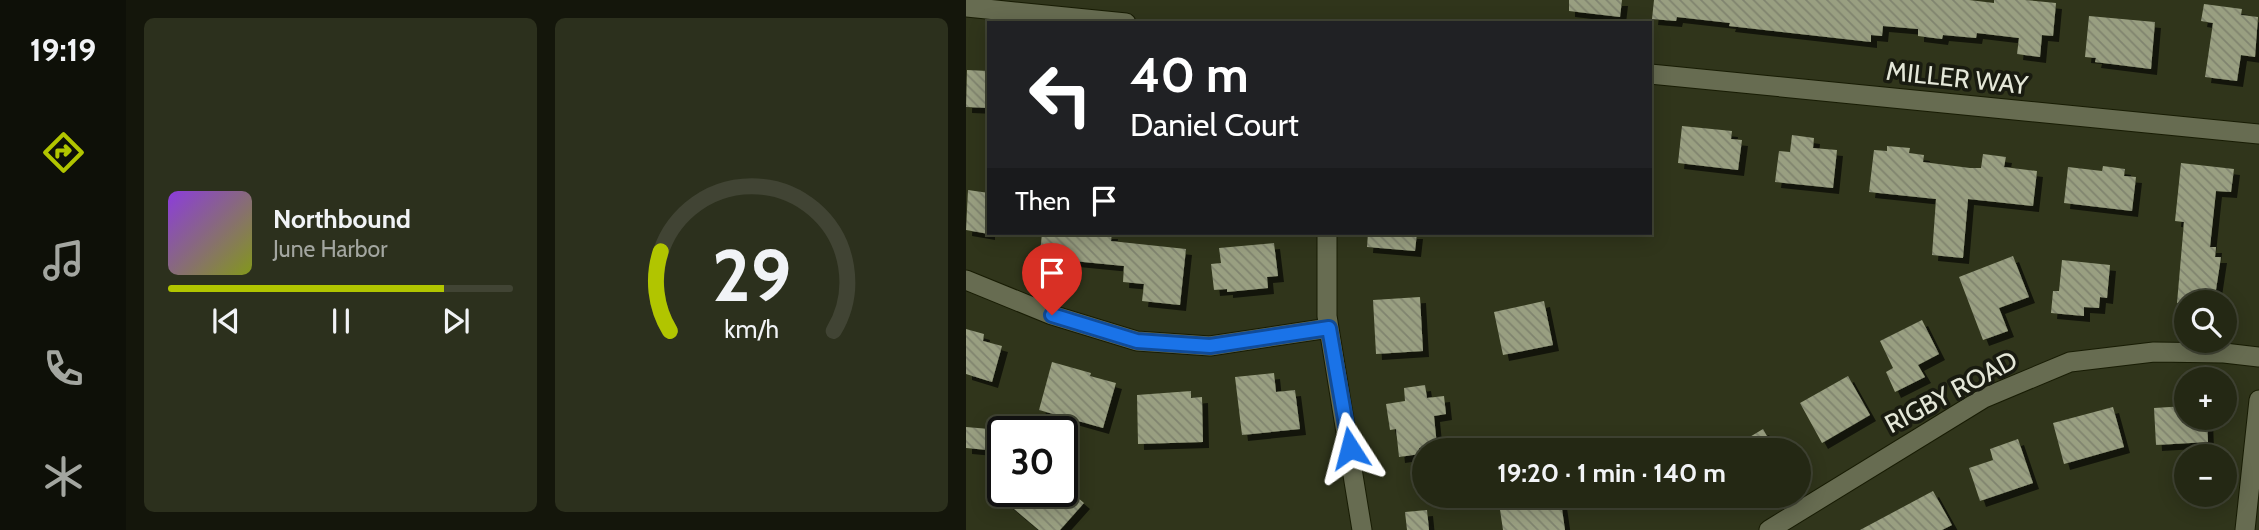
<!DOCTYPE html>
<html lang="en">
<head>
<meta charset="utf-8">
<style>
  body { margin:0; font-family:Cabin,sans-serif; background:#2c301d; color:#f1f3f6; height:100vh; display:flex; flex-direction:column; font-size:26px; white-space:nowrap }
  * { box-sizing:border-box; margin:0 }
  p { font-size:23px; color:#a3a6a0 }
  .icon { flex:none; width:38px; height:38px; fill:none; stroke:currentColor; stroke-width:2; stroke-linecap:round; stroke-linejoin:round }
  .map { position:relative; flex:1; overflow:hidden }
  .details { display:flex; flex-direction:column; gap:18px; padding:18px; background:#14160b; width:840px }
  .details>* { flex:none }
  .top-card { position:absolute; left:21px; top:21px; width:665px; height:214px; border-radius:0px; box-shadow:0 4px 18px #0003,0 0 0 2px #414434; background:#202124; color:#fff; overflow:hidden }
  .controls { position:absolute; left:1208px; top:290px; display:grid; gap:14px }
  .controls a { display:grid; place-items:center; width:63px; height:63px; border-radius:50%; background:#242814; box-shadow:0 4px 18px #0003,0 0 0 2px #414434; font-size:35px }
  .speed { position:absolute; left:21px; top:416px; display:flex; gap:14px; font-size:35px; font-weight:700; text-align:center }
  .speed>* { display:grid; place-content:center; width:91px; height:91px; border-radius:50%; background:#242814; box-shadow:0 4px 18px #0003,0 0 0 2px #414434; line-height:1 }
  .speed .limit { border:4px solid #111; border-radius:10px; background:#fff; color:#111 }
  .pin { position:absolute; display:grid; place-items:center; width:60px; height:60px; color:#fff; margin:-72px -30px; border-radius:50% 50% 50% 0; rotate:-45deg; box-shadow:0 0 7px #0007 }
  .pin .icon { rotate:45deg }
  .me { position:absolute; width:77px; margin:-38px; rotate:351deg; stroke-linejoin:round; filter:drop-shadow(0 0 5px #0008) }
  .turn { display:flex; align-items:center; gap:24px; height:147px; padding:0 28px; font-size:32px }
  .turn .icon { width:91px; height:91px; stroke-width:2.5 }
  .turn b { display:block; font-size:49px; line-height:60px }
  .then { display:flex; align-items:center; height:66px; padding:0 28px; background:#0003; gap:14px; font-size:26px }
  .details .card { flex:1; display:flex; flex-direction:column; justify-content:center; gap:10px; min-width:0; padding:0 24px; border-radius:10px; background:#2c301d }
  .details .dial { align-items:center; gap:0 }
  .dial svg { height:182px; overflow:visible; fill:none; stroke:#414434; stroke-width:7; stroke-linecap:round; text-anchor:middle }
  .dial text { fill:#f1f3f6; stroke:none }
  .song { display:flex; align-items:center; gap:21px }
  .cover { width:84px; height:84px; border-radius:10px; background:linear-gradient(135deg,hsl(270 70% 55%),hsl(70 70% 35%)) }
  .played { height:7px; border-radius:4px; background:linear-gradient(90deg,#b1c500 80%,#414434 80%) }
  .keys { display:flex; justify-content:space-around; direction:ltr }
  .details .tiles { flex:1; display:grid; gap:18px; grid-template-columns:repeat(2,1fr) }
  .trip { position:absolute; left:446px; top:438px; width:399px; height:70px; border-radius:35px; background:#242814; box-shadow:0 4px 18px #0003,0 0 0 2px #414434; font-weight:700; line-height:70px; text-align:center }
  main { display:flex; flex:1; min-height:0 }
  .menu { display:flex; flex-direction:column; width:126px; justify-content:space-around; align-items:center; background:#0e1008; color:#a3a6a0 }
  .menu .icon { width:49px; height:49px }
  .menu .active { color:#b1c500 }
  .menu b { font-size:32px; color:#f1f3f6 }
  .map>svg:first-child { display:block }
  .building { fill:url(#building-back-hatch); filter:url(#shadow) }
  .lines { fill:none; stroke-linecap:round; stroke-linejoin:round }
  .minor-casing { stroke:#181c04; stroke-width:21 }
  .tertiary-casing { stroke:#181c04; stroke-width:21 }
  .minor { stroke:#676c51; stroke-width:19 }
  .tertiary { stroke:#676c51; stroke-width:19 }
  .route-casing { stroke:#114b97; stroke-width:18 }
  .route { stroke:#1a73e8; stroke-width:12 }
  .labels { text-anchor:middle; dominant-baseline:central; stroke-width:7; stroke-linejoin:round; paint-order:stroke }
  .street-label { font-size:26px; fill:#e4e7d8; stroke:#191b10 }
</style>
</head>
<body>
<main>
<nav class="menu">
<b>19:19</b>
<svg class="icon active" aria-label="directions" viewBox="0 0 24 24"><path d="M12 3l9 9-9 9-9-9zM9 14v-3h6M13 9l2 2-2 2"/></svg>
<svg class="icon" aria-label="music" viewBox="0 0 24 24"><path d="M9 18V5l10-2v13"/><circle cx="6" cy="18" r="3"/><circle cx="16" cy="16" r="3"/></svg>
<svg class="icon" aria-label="phone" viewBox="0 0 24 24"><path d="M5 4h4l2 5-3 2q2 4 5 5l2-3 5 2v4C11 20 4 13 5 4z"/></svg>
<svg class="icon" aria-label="climate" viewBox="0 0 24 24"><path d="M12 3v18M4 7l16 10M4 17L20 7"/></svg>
</nav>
<section class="details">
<div class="tiles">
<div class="card">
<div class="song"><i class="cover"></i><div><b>Northbound</b><p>June Harbor</p></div></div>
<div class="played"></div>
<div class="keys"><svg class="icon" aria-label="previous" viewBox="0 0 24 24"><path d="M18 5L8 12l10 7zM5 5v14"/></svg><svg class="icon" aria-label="pause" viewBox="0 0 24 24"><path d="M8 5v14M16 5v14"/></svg><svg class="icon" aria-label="next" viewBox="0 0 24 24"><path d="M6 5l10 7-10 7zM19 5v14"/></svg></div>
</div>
<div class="card dial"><svg viewBox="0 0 100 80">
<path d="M14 69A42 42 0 1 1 86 69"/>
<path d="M14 69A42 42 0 0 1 10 34" stroke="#b1c500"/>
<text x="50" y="56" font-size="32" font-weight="700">29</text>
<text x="50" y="72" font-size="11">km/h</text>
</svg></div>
</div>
</section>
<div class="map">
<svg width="1293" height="530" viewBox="0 0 1293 530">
  <defs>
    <pattern id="building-back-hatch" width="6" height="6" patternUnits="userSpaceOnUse" patternTransform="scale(1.75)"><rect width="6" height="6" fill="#999f81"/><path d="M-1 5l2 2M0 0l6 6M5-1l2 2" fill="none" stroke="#80846e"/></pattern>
    <filter id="shadow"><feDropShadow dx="6" dy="6" stdDeviation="0" flood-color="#0009"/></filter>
  </defs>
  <rect width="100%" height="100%" fill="#30351b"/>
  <path class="building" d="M603,0H656L654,17L603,11Z
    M688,0H1003L1028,3V0H1059L1090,3L1087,36L1076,35L1074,57L1051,54L1053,38L1011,33L1010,38L977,35L976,39L952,36V29L917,26L916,36L905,35V42L763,26L764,23L711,17L710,21L686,19Z
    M1238,4L1276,9L1275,15L1292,17L1289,57L1275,55L1271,81L1239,77L1247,23L1235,21Z
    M1123,16L1189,22L1185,69L1129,62L1130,58L1119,57Z
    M1,70L23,71V108L0,107Z
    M716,126L766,131L765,139L776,140L772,170L712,163Z
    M826,135L848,138L847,148L871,150L867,188L809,182L813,151L824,152Z
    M921,146L944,148L943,153L958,155L957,162L1004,168H1015L1017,154L1040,157L1038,167L1071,171L1067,206L1002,199L997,258L966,255L970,199L903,192L908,150L921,151Z
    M1215,163L1268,169L1265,192L1250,191L1244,247H1250L1249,257H1255L1248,303H1211L1218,222L1209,221Z
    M1137,166L1159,169L1158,176L1170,177L1166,211L1098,203L1102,167L1136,171Z
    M2,190L23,193V234L0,230Z
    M76,233H146L145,241L220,249L214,305L176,301L178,284L157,282L158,266L107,261L106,267L73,264Z
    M402,233H451L449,251L401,247Z
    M308,243L312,276L301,277L302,288L261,292V289L248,290L245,264L255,263L253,248Z
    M1047,256L1063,297L1033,308L1042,331L1017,340L993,277Z
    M1096,260L1144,265L1141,298L1134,297L1133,308L1118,307V316L1085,313L1087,291H1093Z
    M454,297L457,351L410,354L407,300Z
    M578,301L587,345L537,355L528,312Z
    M956,320L973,354L952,365L959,377L929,392L920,372L927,368L914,341Z
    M0,329L18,334L17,341L36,346L26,382L0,374Z
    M86,362L125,373L124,376L150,383L137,428L73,410Z
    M308,373L310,392L329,390L334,429L276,435L269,377Z
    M882,376L904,415L856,443L834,403Z
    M459,385L461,398L478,396L480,414L468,416L471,446L453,448L454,454L433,457L430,429L424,430L420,404L439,401L438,388Z
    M225,391V398L236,397L237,442L172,444L171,395Z
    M1220,406V418H1241L1242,442L1190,445L1188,408Z
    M1147,407L1158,447L1098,464L1087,423Z
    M0,427L35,430L33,451L0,448Z
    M797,429L809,450H762Z
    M1052,439L1067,483L1014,501L1003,468L1027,460L1024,449Z
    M967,491L986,525L976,530H894Z
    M28,492H105L118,503L94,530H73Z
    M594,495L599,530H537L533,503Z
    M461,510L463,530H441L439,512Z"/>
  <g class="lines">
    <defs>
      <path id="minor" d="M0,7L160,23
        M684,74L1293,134
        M361,233V316L396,530
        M0,280L86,315L171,341L244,346L363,328
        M803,530L1018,398L1104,362L1188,352L1258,353L1293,357"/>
      <path id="tertiary" d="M1279,530L1293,400"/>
    </defs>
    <use href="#minor" class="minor-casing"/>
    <use href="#tertiary" class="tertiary-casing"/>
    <use href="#minor" class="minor"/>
    <use href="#tertiary" class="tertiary"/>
  </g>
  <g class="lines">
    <defs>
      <path id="route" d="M86,315L171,341L244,346L363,328L384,448"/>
    </defs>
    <use href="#route" class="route-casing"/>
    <use href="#route" class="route"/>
  </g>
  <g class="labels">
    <g class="street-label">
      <text transform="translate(991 78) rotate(6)">MILLER WAY</text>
      <text transform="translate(985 392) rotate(-28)">RIGBY ROAD</text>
    </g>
  </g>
</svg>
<div class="controls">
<a><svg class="icon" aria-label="search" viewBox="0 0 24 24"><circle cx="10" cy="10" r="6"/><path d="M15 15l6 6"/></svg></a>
<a>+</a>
<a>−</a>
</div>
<div class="speed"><div class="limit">30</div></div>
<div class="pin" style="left:86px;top:315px;background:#d93025"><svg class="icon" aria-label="arrive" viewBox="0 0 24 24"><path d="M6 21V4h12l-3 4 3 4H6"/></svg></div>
<svg class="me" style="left:384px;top:448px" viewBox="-20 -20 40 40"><path d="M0-17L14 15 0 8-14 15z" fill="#1a73e8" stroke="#fff" stroke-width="4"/></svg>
<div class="trip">19:20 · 1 min · 140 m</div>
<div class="top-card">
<div class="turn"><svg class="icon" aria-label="left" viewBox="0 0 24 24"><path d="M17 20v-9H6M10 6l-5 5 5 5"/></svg><div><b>40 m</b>Daniel Court</div></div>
<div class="then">Then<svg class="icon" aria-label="arrive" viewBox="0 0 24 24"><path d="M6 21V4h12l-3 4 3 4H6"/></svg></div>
</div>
</div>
</main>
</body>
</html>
